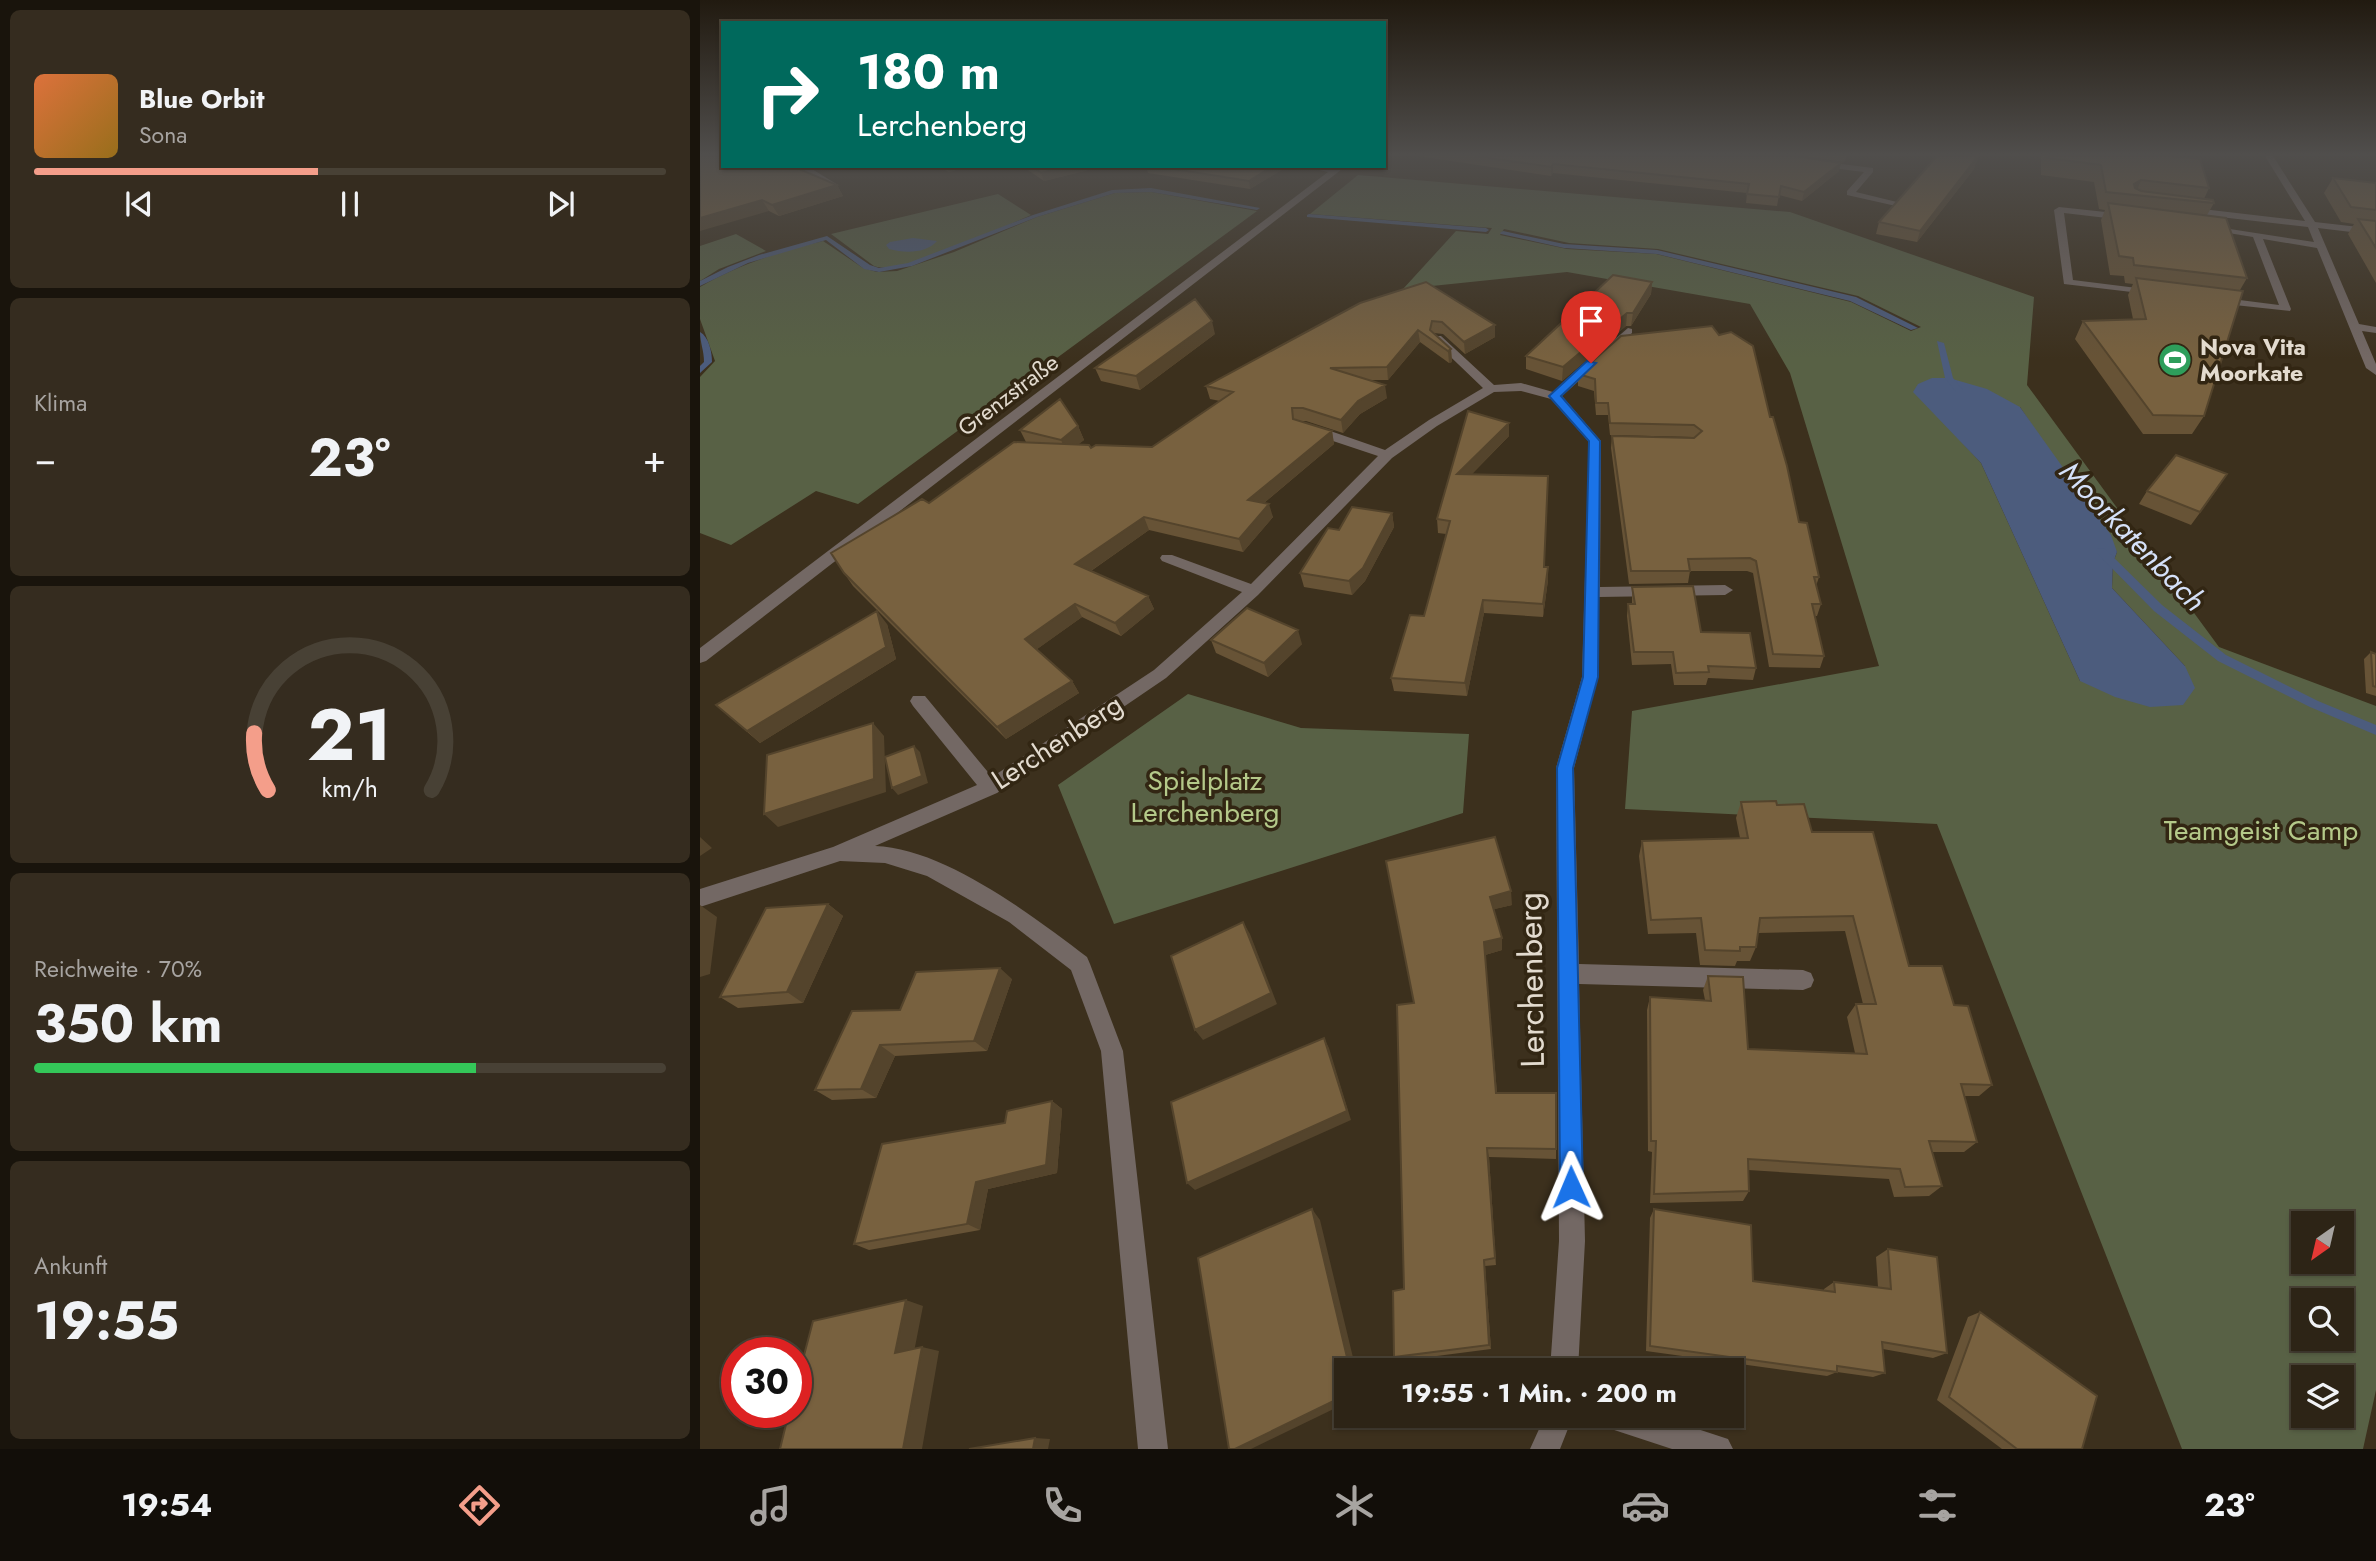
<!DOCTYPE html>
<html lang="de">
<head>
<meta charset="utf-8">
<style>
  body { margin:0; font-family:Jost,sans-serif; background:#352c1f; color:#f1f3f6; height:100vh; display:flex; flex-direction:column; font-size:26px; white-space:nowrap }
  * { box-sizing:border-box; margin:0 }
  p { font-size:23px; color:#a7a4a1 }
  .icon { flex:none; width:38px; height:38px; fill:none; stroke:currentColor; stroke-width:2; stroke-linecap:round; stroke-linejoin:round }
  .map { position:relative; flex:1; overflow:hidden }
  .sheet { display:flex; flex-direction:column; gap:10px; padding:10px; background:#19140c; width:700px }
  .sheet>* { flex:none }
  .guide { position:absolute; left:21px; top:21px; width:665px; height:147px; border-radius:0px; box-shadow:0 2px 5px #0004,0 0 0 2px #484135; background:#00695c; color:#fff; overflow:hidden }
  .needle { width:46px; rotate:214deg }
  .controls { position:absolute; left:1591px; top:1211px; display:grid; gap:14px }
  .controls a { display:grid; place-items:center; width:63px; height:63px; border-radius:0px; background:#2d2416; box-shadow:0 2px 5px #0004,0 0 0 2px #484135; font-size:35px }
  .speed { position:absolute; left:21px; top:1337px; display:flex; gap:14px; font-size:35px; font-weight:700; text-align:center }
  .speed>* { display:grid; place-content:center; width:91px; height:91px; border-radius:50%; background:#2d2416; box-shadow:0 2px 5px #0004,0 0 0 2px #484135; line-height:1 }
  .speed .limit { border:10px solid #d22; background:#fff; color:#111 }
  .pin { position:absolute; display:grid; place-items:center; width:60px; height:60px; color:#fff; margin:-72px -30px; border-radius:50% 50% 50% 0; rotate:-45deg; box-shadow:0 0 7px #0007 }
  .pin .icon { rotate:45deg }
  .me { position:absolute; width:77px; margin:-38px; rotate:359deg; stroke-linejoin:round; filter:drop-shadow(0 0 5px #0008) }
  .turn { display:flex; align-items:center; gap:24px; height:147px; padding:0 21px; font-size:32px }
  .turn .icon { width:91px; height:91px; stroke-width:2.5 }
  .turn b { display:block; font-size:49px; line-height:60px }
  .big { font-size:52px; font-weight:700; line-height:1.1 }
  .sheet .widget { flex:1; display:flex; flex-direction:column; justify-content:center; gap:10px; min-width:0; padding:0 24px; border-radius:10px; background:#352c1f }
  .sheet .dial { align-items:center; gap:0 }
  .dial svg { height:182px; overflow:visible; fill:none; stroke:#484135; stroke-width:7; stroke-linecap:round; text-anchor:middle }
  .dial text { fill:#f1f3f6; stroke:none }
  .song { display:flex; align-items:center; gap:21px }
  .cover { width:84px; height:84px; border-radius:10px; background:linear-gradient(135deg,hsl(20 70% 55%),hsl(40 70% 35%)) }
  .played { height:7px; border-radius:4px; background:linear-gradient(90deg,#f49e8a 45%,#484135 45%) }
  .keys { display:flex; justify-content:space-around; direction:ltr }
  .heat { display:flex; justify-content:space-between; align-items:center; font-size:38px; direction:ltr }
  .charge { height:10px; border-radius:5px; background:linear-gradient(90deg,#34c759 70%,#484135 0) }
  .trip { position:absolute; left:634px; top:1358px; width:410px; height:70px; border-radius:0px; background:#2d2416; box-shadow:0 2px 5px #0004,0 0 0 2px #484135; font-weight:700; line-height:70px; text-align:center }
  .tab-bar { display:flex; height:112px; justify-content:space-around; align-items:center; background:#120e09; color:#a7a4a1 }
  .tab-bar .icon { width:49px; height:49px }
  .tab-bar .selected { color:#f49e8a }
  .tab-bar b { font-size:32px; color:#f1f3f6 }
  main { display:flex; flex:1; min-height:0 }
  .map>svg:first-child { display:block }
  .green { fill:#586145; fill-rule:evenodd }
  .water { fill:#4c5c7d }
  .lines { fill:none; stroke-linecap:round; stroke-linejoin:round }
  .stream { fill:#4c5c7d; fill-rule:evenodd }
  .minor { fill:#736864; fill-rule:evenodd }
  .wall { fill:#675336 }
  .shaded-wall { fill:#54442c }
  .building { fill:#78613f; stroke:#54442c; stroke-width:2 }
  .route { fill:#1a73e8; stroke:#114b97; stroke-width:2 }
  .labels { text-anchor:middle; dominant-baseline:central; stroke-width:7; stroke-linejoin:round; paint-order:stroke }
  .far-poi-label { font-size:23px; font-weight:bold; fill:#e3dbcf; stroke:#322613; text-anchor:start }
  .far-street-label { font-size:23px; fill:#e3dbcf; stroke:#322613 }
  .street-label { font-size:28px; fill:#e3dbcf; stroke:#322613 }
  .park-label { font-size:28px; fill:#b4c989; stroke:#322613 }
  .water-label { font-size:30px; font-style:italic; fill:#d5e1f9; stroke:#322613 }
  .near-street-label { font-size:33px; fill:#e3dbcf; stroke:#322613 }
</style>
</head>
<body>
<main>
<section class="sheet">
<div class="widget">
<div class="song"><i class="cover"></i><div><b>Blue Orbit</b><p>Sona</p></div></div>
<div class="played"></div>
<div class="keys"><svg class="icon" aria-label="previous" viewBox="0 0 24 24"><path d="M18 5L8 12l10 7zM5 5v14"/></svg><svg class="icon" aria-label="pause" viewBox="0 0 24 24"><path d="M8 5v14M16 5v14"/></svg><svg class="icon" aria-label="next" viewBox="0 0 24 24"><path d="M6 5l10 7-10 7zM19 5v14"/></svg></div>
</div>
<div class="widget"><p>Klima</p>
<div class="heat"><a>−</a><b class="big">23°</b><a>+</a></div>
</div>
<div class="widget dial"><svg viewBox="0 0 100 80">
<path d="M14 69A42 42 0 1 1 86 69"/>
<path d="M14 69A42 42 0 0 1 8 44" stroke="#f49e8a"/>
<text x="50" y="56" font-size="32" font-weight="700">21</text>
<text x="50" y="72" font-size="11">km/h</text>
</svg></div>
<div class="widget"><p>Reichweite · 70%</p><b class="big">350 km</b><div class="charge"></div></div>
<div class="widget"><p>Ankunft</p><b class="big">19:55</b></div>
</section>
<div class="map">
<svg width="1676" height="1449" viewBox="0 0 1676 1449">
  <rect width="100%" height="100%" fill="#3c301d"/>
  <path class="green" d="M658,175L1090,212L1334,297L1327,385L1519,647L1676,706V1390L1663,1449H1482L1237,824L925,809L932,711L1179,666L1090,373L1050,304L867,272L703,289L756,231L788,234L792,228L610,214ZM804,229L869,243L958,249L1158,296L1221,327L1211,331L1151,302L956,254L867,249L800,235ZM1320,407L1417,552L1413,563L1412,588L1485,666L1380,681L1281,463L1259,439ZM1603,1223H1642V1262H1603ZM1603,1300H1642V1339H1603ZM1603,1377H1642V1416H1603Z
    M451,192L557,211L158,504L116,491L31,545L0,533V377L15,361L0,319V287C40,264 78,252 123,241L163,268L177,272L197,271L254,252L337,217L415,193Z
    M298,194L331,215C299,229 203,277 174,266L131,234Z
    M36,234L66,251L19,269L0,281V246Z
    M488,694L601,728L769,734L763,813L414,924L358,785Z"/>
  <path class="water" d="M213,238L237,241C226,254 204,253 189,249L186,245L190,242Z
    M1232,378H1249L1287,389L1320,407L1411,535L1417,552L1413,563L1412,588L1485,666L1495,688L1483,705L1450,707L1415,697L1380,681L1281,463L1213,392L1218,384Z"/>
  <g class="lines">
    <path class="stream" d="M451,188L560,208L557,210L451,192L415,193L337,217L212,266L179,272L164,269L126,240L48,263L0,286V281L28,267L59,255L127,236L170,265L179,268L208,263L333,215L412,190Z
      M609,214L786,228L789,230L786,232L607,217V215Z
      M803,231L864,244L957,250L1156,297L1218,328L1211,330L1150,301L957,254L864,248L801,234L800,233Z
      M0,332C9,337 12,352 12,362L0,373V366L4,362C4,351 0,342 0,332Z
      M1237,341L1244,343L1253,378L1263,390L1262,392H1256L1245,378Z
      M1401,548L1405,549L1462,605L1526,655L1618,701L1676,725V735L1610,707L1518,661L1454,611L1397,553V549Z"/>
    <path class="minor" d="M1565,156H1573L1615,222L1676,229V235L1618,228L1659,324L1676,327V333L1662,331L1676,364V375L1666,368L1617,248L1563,239L1591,309L1590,311L1516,303L1511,300L1516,297L1579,305L1553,237L1504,229V225L1614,242L1608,227L1485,213L1480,210L1485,207L1605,221Z
      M1118,161L1173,168V172L1156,192L1201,203L1196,206L1147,195V191L1164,172L1115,166Z
      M96,166H107L138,185L131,187Z
      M603,166H646L6,661L0,663V648L628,172Z
      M1359,207L1424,214L1429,217L1424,220L1364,213L1373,280L1453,290L1458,293L1457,295L1364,284L1354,210Z
      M928,328L932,329V333L862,396L901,441L900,587L1025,585L1033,590L1025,595L899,597L898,677L874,768L879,964L1103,970L1111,973L1114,980L1111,987L1103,990L879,984L885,1241L878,1370H850L859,1241L856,768L882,677L889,442L851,399L821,391L794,392L737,426L692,458L558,595L466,678L297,793L175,846C244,848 333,916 387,957L390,964L423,1051L468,1449H438L401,1051L371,970L309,922L227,876L185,863L140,861L0,907V889L133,847L277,785L213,706L210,701L213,696H225L292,777L454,670L542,592L462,561L460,558L462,555H472L551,584L678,456L606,432V426H616L685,450L729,420L783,388L733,340V336H741L794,385L821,383L853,392Z
      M845,1416H873L860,1449H830Z
      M898,1416H958L1028,1439L1033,1449H972L902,1426Z"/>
  </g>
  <path class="wall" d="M0,156L137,185L143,196L79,216L69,211Z
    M718,156H1095L1139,171L1102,201L1079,195L1077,206L1046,203L1047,193L853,173L851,176Z
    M1102,156H1147L1144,162Z
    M1341,156H1472L1509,188L1504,199L1514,203L1507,215L1547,278L1540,290L1504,416L1492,434H1443L1375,339L1383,321L1433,319L1428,295L1433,284L1425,283L1424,276L1410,275L1401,220L1405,210L1399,209L1394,182L1341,175Z
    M237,166H270L249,172Z
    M322,166H404L344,181Z
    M446,166H588L550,189L448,173Z
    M1274,169L1217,242L1176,234L1179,222Z
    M1633,178L1676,183V283L1648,234L1654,224L1641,222L1624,193Z
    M952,282L951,294L931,326H926L862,381L826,369V356L874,320Z
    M660,303L795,325V337L765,354L743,334L734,333L751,349L752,362L749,363L720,342L688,380H668L687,398L660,414L643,433L606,421H600L632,431L634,444L564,503L573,517L543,552L449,530L391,571L448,596L454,609L421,636L382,617L337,649L372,681L379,693L306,739L153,586L144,573L229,503L326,442L320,430L378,426L384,440L378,444L391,448L452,447L520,401L510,399L506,386Z
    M515,334L440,390L401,381L395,368Z
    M878,374L1070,417L1099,522L1119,577L1116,586L1121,604L1117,616H1115L1124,656L1120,668L1069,667L1053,573L1047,571H990L988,583L929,584L911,448L912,436L994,438L992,437L910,435L908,415H896L894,391L878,386Z
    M768,411L809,436L771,475L845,567H848V580L843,617L784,613L767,696L694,691L691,678L724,616L746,534L738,533L737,519Z
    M1518,488L1491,525L1439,504L1447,491Z
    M692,513L694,527L665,581L652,595L604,587L600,573L639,530Z
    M932,587L1056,668L1053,680L1008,678L1006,685H974L971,664L932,665L927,616L928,604H932Z
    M187,624L196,659L60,743L16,705Z
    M511,640L602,644L568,677L516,653Z
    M1671,652L1676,654V696L1666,693L1664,659Z
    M1041,802L1077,805L1112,832L1209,966L1254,1005L1292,1085L1279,1096H1264L1277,1142L1264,1152H1232L1242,1186L1229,1196L1194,1197L1189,1179L1048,1170L1049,1191L1043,1201L950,1203L952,1152L948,1151L947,1010L950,997L1005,1000L1003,990L1008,976L1048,1049L1155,1053L1147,1017L1156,1004H1163L1145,931L1058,933L1056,947L1050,961H1037L1035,966L1000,965L996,933L948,934L939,856L942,841L1040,838L1036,818Z
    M686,861L812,905L794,909L802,950L785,955L797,1093L856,1149V1159L789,1157L796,1265L785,1266L791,1349L698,1361L694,1357L704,1289L714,1003Z
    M128,904L143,916L103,1003L38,1008L20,997Z
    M312,979L287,1051L195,1056L176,1098L132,1100L115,1090L200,1010Z
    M352,1101L362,1109L357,1173L288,1189L280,1230L169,1250L154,1244L305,1123Z
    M954,1209L1053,1281L1124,1291V1289L1134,1282L1178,1287L1176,1257L1188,1249L1247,1353L1233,1358L1183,1349L1185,1373L1173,1377L1137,1372L1127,1376L946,1351L950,1218Z
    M1280,1312L1382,1449H1302L1237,1400L1268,1317Z"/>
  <path class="shaded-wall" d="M1278,158L1274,169L1217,242L1220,231Z
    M1141,163L1139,171L1102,201L1104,192Z
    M853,164V173L851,176V167Z
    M247,166H270L249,172Z
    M367,166H404L344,181L341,173Z
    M573,166H588L550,189L549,181Z
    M1441,180L1435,195L1434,184Z
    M137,185L143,196L79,216L72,205Z
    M62,200L69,211L0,231V218Z
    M952,282L951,294L931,326L933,313Z
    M927,313L926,326L862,381L863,367Z
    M512,321L515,334L440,390L436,376Z
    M795,325V337L765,354L764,342Z
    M718,330L720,342L688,380L687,367Z
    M751,349L752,362L749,363L748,351Z
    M685,385L687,398L660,414L643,433L641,420L658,401Z
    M809,423V436L758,488L757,474Z
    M378,426L384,440L367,454L361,440Z
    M632,431L634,444L552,513L548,500Z
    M569,504L573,517L543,552L539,539Z
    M692,513L694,527L665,581L652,595L649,581Z
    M444,517L449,530L382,577L375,564Z
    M848,567V580L843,617V604Z
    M448,596L454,609L421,636L415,623Z
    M783,600L784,613L767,696L765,683Z
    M375,604L382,617L333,652L325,639Z
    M177,611L187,624L196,659L60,743L47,731Z
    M598,630L602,644L568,677L564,663Z
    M372,681L379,693L306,739L297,727Z
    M173,723L184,736L186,792L78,827L64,814Z
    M214,746L220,752L228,783L198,795L192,788Z
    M0,837L12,848L0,856Z
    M811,891L812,905L791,910L790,897Z
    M128,904L143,916L103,1003L87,992Z
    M0,905L17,917L10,974L0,977Z
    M543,922L550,934L577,1004L503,1040L495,1030Z
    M802,938V950L785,955L784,942Z
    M300,968L312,979L287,1051L274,1041Z
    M624,1038L629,1048L651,1120L495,1190L487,1183Z
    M180,1045L195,1056L176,1098L161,1089Z
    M352,1101L362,1109L357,1173L288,1189L280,1230L267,1224L276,1182Z
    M787,1148L789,1157L796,1265L795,1258Z
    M612,1209L620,1220L656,1370H650Z
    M784,1260L785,1266L791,1349L789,1345Z
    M206,1300L223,1306L213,1357L195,1353Z
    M222,1347L239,1351L222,1449H203Z
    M646,1395V1403L551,1449H535Z
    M335,1438L350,1439L348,1449H333Z"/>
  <path class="building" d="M0,156H23V166H92L137,185L72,205L62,200L0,218Z
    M775,156H1094L1141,163L1104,192L1081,186L1079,197L1047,194L1049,184L853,164L851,167Z
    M1237,156H1278L1220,231L1179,222Z
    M1347,156H1472L1500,159L1509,188L1441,180L1434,184L1435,188L1441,191L1513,200L1514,203L1406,192L1401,165L1347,158Z
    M332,166H367L341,173Z
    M455,166H573L549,181Z
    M1633,178L1676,183V210L1651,207Z
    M1408,203L1526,218L1547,278L1434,265L1433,258L1419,256Z
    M1658,219L1676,221V248Z
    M913,275L952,282L933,313H927L863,367L826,356L871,314L874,320L892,295Z
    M1436,278L1543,291L1504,416L1453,415L1383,321L1446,319Z
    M726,282L795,325L764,342L742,322L732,321L730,330L751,349L748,351L718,330L687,367L630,368L685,385L658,401L641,420L603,408H592L593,419L632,431L548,500L569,504L539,539L444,517L375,564L448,596L415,623L375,604L325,639L372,681L297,727L144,573L131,553L222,499L229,503L314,442L389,445L391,448L396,445L452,447L533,392L506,386L660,303Z
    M495,299L512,321L436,376L395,368Z
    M1012,326L1019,335L1031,332L1053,346L1070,417H1073L1087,466L1099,522L1107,523L1119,577H1114L1121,604H1112L1124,656L1073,654L1056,561L1050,558L988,559L990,571H931L912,436L994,438L1002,431L994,425L910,423L908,403H896L895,379L878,374L921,336Z
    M360,399L378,426L361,440L320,430Z
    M768,411L809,423L757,474L848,476L844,567H848L843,604L783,600L765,683L691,678L710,615L724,616L750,521L737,519Z
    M1476,455L1527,474L1500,512L1447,491Z
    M652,507L692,513L663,568L649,581L600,573L628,528L639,530Z
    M993,586L1001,632L1050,633L1056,668L1008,666L1009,672L976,673L973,652H934L928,604H935L932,587Z
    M547,608L598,630L564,663L511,640Z
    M177,611L186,647L47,731L16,705Z
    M1671,652L1676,654V687L1673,686Z
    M173,723L174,779L64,814L67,755Z
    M214,746L222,776L192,788L185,757Z
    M1076,801L1077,805L1104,804L1112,832H1173L1209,966H1242L1254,1005L1268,1006L1292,1085L1261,1084L1277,1142L1229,1141L1242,1186L1205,1187L1200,1169L1048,1159L1049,1191L954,1194L956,1141H951L950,997L1011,1001L1008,976L1043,977L1048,1049L1167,1054L1156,1004H1176L1153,916L1060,918L1056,947H1040V951L1005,950L1001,918L951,920L942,841L1048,838L1041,802Z
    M795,837L811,891L790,897L802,938L784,942L796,1093H856V1149L787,1148L795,1258L784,1260L789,1345L694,1357L693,1291L704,1289L697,1005L714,1003L686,861Z
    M128,904L87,992L20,997L66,908Z
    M543,922L571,993L495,1030L471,956Z
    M300,968L274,1041L180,1045L161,1089L115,1090L152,1011L200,1010L216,972Z
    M624,1038L647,1111L487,1183L471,1102Z
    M352,1101L346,1165L276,1182L267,1224L154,1244L182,1144L305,1123L307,1111Z
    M612,1209L650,1370H646V1395L535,1449H529L498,1258Z
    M954,1209L1051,1225L1053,1281L1135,1292L1134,1282L1191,1289L1188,1249L1237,1257L1247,1353L1182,1342L1185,1373L1137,1366V1372L950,1346Z
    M206,1300L195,1353L222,1347L203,1449H80L89,1412H96V1386L113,1321Z
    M1280,1312L1397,1396L1382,1449H1317L1249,1397Z
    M335,1438L333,1449H269Z"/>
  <linearGradient id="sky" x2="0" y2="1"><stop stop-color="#211a10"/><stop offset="0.43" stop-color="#504e4c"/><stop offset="1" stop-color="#504e4c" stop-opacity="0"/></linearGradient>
  <rect width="1676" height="359" fill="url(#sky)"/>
  <path class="route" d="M887,361L896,363L861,396L900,441L898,677L873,768L883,1187L879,1195L871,1199L863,1195L860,1187L857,768L883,677L889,441L849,396Z"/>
  <defs>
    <symbol id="stadium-disc" viewBox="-11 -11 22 22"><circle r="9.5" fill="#2e9e5b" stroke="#322613"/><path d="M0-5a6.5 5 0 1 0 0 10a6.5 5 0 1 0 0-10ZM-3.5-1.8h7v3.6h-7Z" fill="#fff"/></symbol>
  </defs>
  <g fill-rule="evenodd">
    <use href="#stadium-disc" x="1456" y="341" width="38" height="38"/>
  </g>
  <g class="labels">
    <g class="far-poi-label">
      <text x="1500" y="347">Nova Vita<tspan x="1500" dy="26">Moorkate</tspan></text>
    </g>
    <g class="far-street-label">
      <text transform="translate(308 395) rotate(-37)">Grenzstraße</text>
    </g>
    <g class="street-label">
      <text transform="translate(357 742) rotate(-33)">Lerchenberg</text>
    </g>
    <g class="park-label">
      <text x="505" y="780">Spielplatz<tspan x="505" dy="32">Lerchenberg</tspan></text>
      <text x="1561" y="830">Teamgeist Camp</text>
    </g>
    <g class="water-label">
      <text transform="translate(1433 536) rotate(46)">Moorkatenbach</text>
    </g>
    <g class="near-street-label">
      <text transform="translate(831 980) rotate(-91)">Lerchenberg</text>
    </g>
  </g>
</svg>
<div class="controls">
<a><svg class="needle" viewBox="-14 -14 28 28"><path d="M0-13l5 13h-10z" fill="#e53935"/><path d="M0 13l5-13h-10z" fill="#a7a4a1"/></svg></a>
<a><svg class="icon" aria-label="search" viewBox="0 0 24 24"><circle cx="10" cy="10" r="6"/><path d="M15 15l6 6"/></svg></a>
<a><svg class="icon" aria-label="layers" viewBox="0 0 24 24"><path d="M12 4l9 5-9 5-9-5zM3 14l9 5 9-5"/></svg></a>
</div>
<div class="speed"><div class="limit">30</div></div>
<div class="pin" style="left:891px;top:363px;background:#d93025"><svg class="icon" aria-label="arrive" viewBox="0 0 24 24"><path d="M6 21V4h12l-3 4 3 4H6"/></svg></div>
<svg class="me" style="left:871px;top:1187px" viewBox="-20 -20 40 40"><path d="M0-17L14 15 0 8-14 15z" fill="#1a73e8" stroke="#fff" stroke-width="4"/></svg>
<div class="trip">19:55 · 1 Min. · 200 m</div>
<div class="guide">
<div class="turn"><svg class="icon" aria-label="right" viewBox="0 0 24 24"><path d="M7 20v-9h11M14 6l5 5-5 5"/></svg><div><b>180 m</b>Lerchenberg</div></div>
</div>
</div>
</main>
<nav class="tab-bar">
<b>19:54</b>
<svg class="icon selected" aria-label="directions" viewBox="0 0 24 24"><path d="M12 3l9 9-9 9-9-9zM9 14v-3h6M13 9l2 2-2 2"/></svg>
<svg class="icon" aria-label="music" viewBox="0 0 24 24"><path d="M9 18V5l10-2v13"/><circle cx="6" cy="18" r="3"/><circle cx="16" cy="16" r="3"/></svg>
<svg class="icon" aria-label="phone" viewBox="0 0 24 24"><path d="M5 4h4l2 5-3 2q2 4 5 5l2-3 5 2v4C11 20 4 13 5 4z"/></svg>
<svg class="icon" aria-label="climate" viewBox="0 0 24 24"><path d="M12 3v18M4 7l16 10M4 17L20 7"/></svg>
<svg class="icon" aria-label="car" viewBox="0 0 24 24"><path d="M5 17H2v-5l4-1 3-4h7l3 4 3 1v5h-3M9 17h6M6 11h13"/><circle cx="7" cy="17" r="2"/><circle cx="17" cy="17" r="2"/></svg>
<svg class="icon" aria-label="filters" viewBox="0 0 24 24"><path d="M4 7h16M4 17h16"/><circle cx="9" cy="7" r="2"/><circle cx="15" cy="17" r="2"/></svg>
<b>23°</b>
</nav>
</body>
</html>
